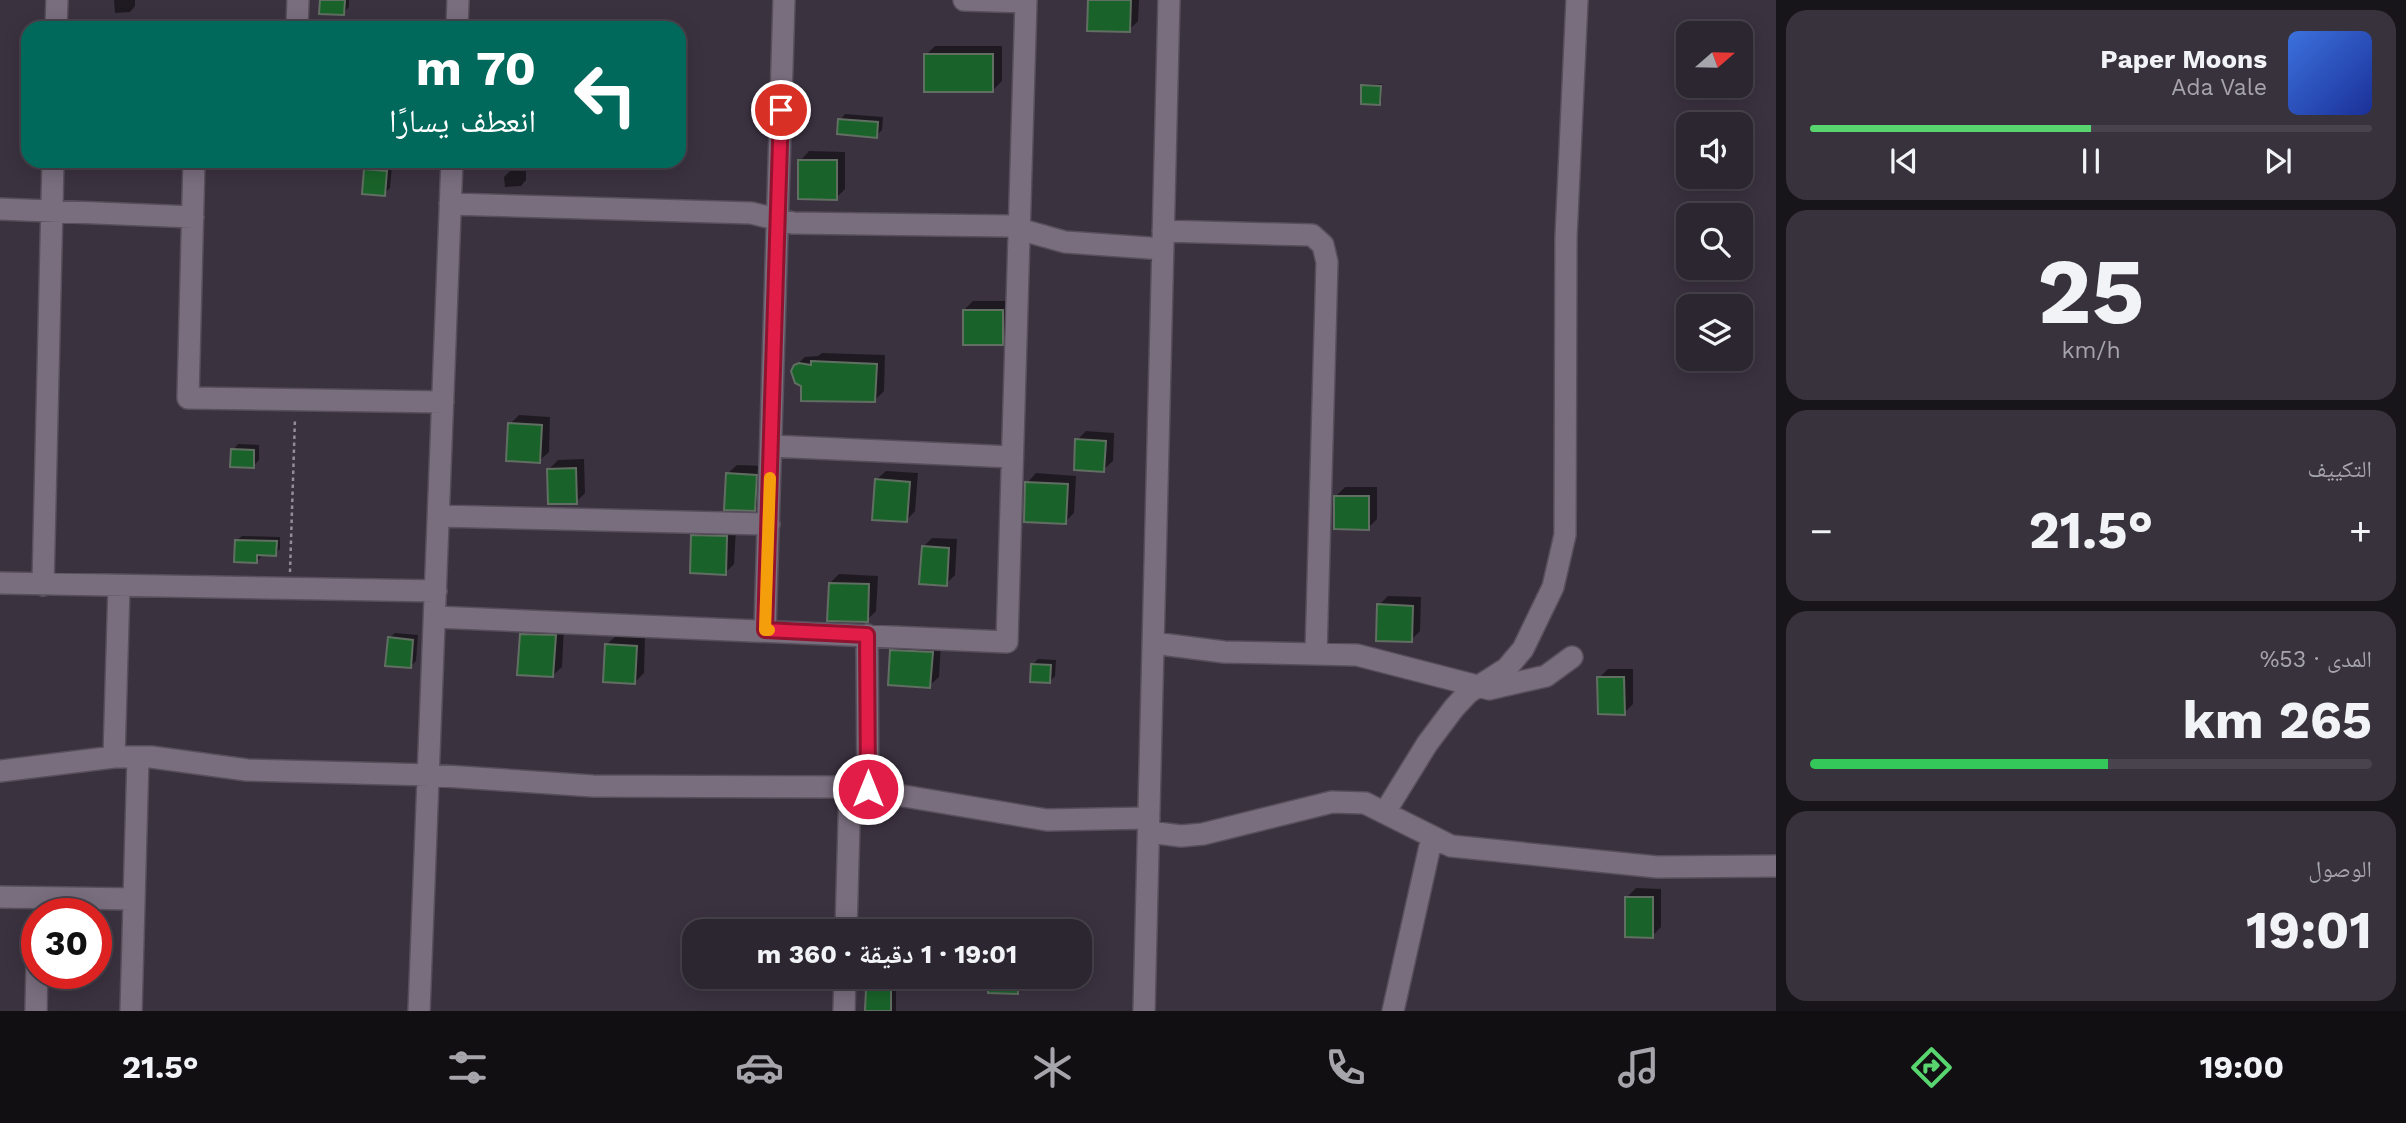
<!DOCTYPE html>
<html lang="ar">
<head>
<meta charset="utf-8">
<style>
  body { margin:0; font-family:"Work Sans","Noto Naskh Arabic",sans-serif; background:#38323c; color:#f1f3f6; direction:rtl; height:100vh; display:flex; flex-direction:column; font-size:26px; white-space:nowrap }
  * { box-sizing:border-box; margin:0 }
  p { font-size:23px; color:#a6a5ab }
  .icon { flex:none; width:38px; height:38px; fill:none; stroke:currentColor; stroke-width:2; stroke-linecap:round; stroke-linejoin:round }
  .map { position:relative; flex:1; overflow:hidden; direction:ltr }
  .panel { display:flex; flex-direction:column; gap:10px; padding:10px; background:#18151a; width:630px }
  .panel>* { flex:none }
  .banner { position:absolute; left:21px; top:21px; width:665px; height:147px; border-radius:21px; box-shadow:0 4px 18px #0003,0 0 0 2px #48434c; direction:rtl; background:#00695c; color:#fff; overflow:hidden }
  .needle { width:46px; rotate:70deg }
  .tools { position:absolute; left:1676px; top:21px; display:grid; gap:14px }
  .tools a { display:grid; place-items:center; width:77px; height:77px; border-radius:14px; background:#2c2630; box-shadow:0 4px 18px #0003,0 0 0 2px #48434c; font-size:35px }
  .speed { position:absolute; left:21px; top:898px; display:flex; gap:14px; font-size:35px; font-weight:700; text-align:center }
  .speed>* { display:grid; place-content:center; width:91px; height:91px; border-radius:50%; background:#2c2630; box-shadow:0 4px 18px #0003,0 0 0 2px #48434c; line-height:1 }
  .speed .limit { border:10px solid #d22; background:#fff; color:#111 }
  .pin { position:absolute; display:grid; place-items:center; width:60px; height:60px; color:#fff; margin:-30px; border:4px solid #fff; border-radius:50%; box-shadow:0 2px 7px #0007 }
  .me { position:absolute; width:77px; margin:-38px; rotate:0deg; stroke-linejoin:round; filter:drop-shadow(0 0 5px #0008) }
  .turn { display:flex; align-items:center; gap:24px; height:147px; padding:0 35px; font-size:32px }
  .turn .icon { width:91px; height:91px; stroke-width:2.5 }
  .turn b { display:block; font-size:49px; line-height:60px }
  .big { font-size:52px; font-weight:700; line-height:1.1 }
  .panel .card { flex:1; display:flex; flex-direction:column; justify-content:center; gap:10px; min-width:0; padding:0 24px; border-radius:21px; background:#38323c }
  .panel .dial { align-items:center; gap:0 }
  .dial b { font-size:91px; line-height:1 }
  .song { display:flex; align-items:center; gap:21px }
  .cover { width:84px; height:84px; border-radius:10px; background:linear-gradient(135deg,hsl(220 70% 55%),hsl(230 70% 35%)) }
  .played { height:7px; border-radius:4px; background:linear-gradient(90deg,#58d56f 50%,#48434c 50%) }
  .keys { display:flex; justify-content:space-around; direction:ltr }
  .heat { display:flex; justify-content:space-between; align-items:center; font-size:38px; direction:ltr }
  .charge { height:10px; border-radius:5px; background:linear-gradient(90deg,#34c759 53%,#48434c 0) }
  .trip { position:absolute; left:682px; top:919px; width:410px; height:70px; border-radius:21px; background:#2c2630; box-shadow:0 4px 18px #0003,0 0 0 2px #48434c; font-weight:700; line-height:70px; text-align:center; direction:rtl }
  .tabs { display:flex; height:112px; justify-content:space-around; align-items:center; background:#120f13; color:#a6a5ab }
  .tabs .icon { width:49px; height:49px }
  .tabs .on { color:#58d56f }
  .tabs b { font-size:32px; color:#f1f3f6 }
  main { display:flex; flex:1; min-height:0 }
  .map>svg:first-child { display:block }
  .shadow { fill:#0007 }
  .building { fill:#19632a; stroke:#606f61; stroke-width:2 }
  .lines { fill:none; stroke-linecap:round; stroke-linejoin:round }
  .minor-casing { stroke:#574f5b; stroke-width:24 }
  .path { stroke:#948d98; stroke-width:2.5; stroke-dasharray:3.5 3.5; stroke-linecap:butt }
  .minor { stroke:#796e7e; stroke-width:21 }
  .route-casing { stroke:#92132f; stroke-width:18 }
  .route { stroke:#e11d48; stroke-width:12 }
  .slow { stroke:#f59e0b; stroke-width:12 }
</style>
</head>
<body>
<main>
<section class="panel">
<div class="card">
<div class="song"><i class="cover"></i><div><b>Paper Moons</b><p>Ada Vale</p></div></div>
<div class="played"></div>
<div class="keys"><svg class="icon" aria-label="previous" viewBox="0 0 24 24"><path d="M18 5L8 12l10 7zM5 5v14"/></svg><svg class="icon" aria-label="pause" viewBox="0 0 24 24"><path d="M8 5v14M16 5v14"/></svg><svg class="icon" aria-label="next" viewBox="0 0 24 24"><path d="M6 5l10 7-10 7zM19 5v14"/></svg></div>
</div>
<div class="card dial"><b>25</b><p>km/h</p></div>
<div class="card"><p>التكييف</p>
<div class="heat"><a>−</a><b class="big">21.5°</b><a>+</a></div>
</div>
<div class="card"><p>المدى · 53%</p><b class="big">265 km</b><div class="charge"></div></div>
<div class="card"><p>الوصول</p><b class="big">19:01</b></div>
</section>
<div class="map">
<svg width="1776" height="1011" viewBox="0 0 1776 1011">
  <rect width="100%" height="100%" fill="#3b3240"/>
  <path class="shadow" d="M114,0H135V6L130,12L115,13Z
    M321,0H349V7L343,13Z
    M1089,0H1139L1138,21L1129,30Z
    M935,46H1002V81L993,90L926,55Z
    M1365,84H1382V101L1380,103L1362,86Z
    M845,114L883,117L882,130L876,136L840,120Z
    M809,151L845,152V189L836,198L800,161Z
    M372,164L392,165L390,188L384,194L366,169Z
    M510,171H526V180L521,186L505,187L504,177Z
    M973,301H1011V334L1002,343L964,310Z
    M822,353L885,355L884,391L875,400L803,385L795,366L805,357L818,356Z
    M519,415L550,417L549,452L539,461L510,424Z
    M1086,431L1114,433L1113,461L1103,470L1077,440Z
    M238,444L259,445V460L253,466L233,450Z
    M584,459L585,493L576,502L549,469L558,460Z
    M737,465L765,466L763,500L754,509L727,474Z
    M886,471L918,473L915,511L906,521L876,480Z
    M1036,473L1076,476L1074,513L1065,522L1027,483Z
    M1345,487H1377V519L1368,528L1336,496Z
    M702,527L736,528L734,564L725,573L693,536Z
    M242,536L280,537V549L275,554L261,553V557L256,562L237,540Z
    M932,538L957,539L955,575L946,584L923,547Z
    M839,574L878,576L876,611L867,620L830,583Z
    M1388,596L1421,597L1420,631L1411,640L1379,605Z
    M531,626L564,627L562,667L552,676L522,635Z
    M395,633L418,635L416,661L410,667L389,638Z
    M616,636L645,638L644,673L635,682L606,645Z
    M901,642L941,643L939,677L929,686L892,651Z
    M1038,659L1056,660L1055,676L1049,682L1032,665Z
    M1608,669H1633V704L1624,713L1599,678Z
    M1636,888L1661,889V927L1652,936L1627,897Z
    M990,976H1026V983L1017,992Z
    M873,984H896V1011H867V989Z"/>
  <path class="building" d="M320,0H345L344,15L319,14Z
    M1088,0H1131L1130,32L1087,31Z
    M924,54H993V92H924Z
    M1361,85L1381,86L1380,105L1361,104Z
    M838,119L878,122L877,138L837,134Z
    M798,160H837V200L798,199Z
    M364,169L387,171L385,196L362,194Z
    M963,310H1003V345H963Z
    M811,361L877,364L875,402L801,401V386L795,383L791,371L794,365L799,363L811,365Z
    M508,423L542,425L540,463L506,461Z
    M1075,439L1106,441L1104,472L1074,470Z
    M231,449L254,450V468L230,467Z
    M576,468L577,504H548L547,469Z
    M726,473L757,475L755,511L724,510Z
    M875,479L910,482L907,522L872,520Z
    M1025,482L1068,484L1066,524L1024,522Z
    M1334,496H1369V530L1334,529Z
    M691,535L727,536L726,575L690,573Z
    M235,540L277,541L276,556L257,555V563L234,562Z
    M922,546L949,548L947,586L919,584Z
    M829,583L869,584L868,622L827,621Z
    M1377,604L1413,606L1412,642L1376,641Z
    M520,634L556,635L553,677L517,675Z
    M388,637L413,640L411,668L385,666Z
    M605,644L637,646L635,684L603,682Z
    M890,650L933,652L930,688L888,685Z
    M1031,664L1051,665L1050,683L1030,682Z
    M1597,677H1624L1625,715L1598,714Z
    M1625,897H1653V938L1625,937Z
    M988,976H1018V994L988,993Z
    M866,989H891V1011H865Z"/>
  <g class="lines">
    <defs>
      <path id="minor" d="M964,0L1025,2
        M56,28L57,0
        M297,28L298,0
        M457,28L458,0
        M194,161L188,398L443,402
        M450,204L751,213L793,223L1008,226L1065,242L1163,249
        M0,209L193,217
        M1163,231L1312,235L1323,245L1327,262L1316,654
        M771,446L1012,457
        M439,516L769,524
        M0,583L436,591
        M43,585L53,161
        M435,617L1007,642L1026,0
        M765,630L784,0
        M867,635L868,789
        M1153,643L1224,652L1357,655L1489,689L1546,676L1572,657
        M114,757L119,586
        M0,771L114,757H151L247,770L430,775L593,786L850,787L1047,820L1149,818
        M1385,812L1427,744L1454,708L1468,693L1507,668L1523,649L1553,587L1565,535L1566,237L1577,0
        M1149,832L1181,836L1203,834L1332,802L1365,803L1451,846L1657,867L1776,866
        M0,897L134,899
        M846,931L850,787
        M36,1011L37,966
        M131,1011L138,757
        M419,1011L452,161
        M844,1011L845,976
        M1144,1011L1169,0
        M1393,1011L1432,837"/>
    </defs>
    <use href="#minor" class="minor-casing"/>
    <path class="path" d="M290,572L295,418"/>
    <use href="#minor" class="minor"/>
  </g>
  <g class="lines">
    <defs>
      <path id="route" d="M781,110L765,630L867,635L868,789"/>
    </defs>
    <use href="#route" class="route-casing"/>
    <use href="#route" class="route"/>
    <path class="slow" d="M769,630H765L770,478"/>
  </g>
</svg>
<div class="tools">
<a><svg class="needle" viewBox="-14 -14 28 28"><path d="M0-13l5 13h-10z" fill="#e53935"/><path d="M0 13l5-13h-10z" fill="#a6a5ab"/></svg></a>
<a><svg class="icon" aria-label="sound" viewBox="0 0 24 24"><path d="M4 9h4l5-4v14l-5-4H4zM17 9q2 3 0 6"/></svg></a>
<a><svg class="icon" aria-label="search" viewBox="0 0 24 24"><circle cx="10" cy="10" r="6"/><path d="M15 15l6 6"/></svg></a>
<a><svg class="icon" aria-label="layers" viewBox="0 0 24 24"><path d="M12 4l9 5-9 5-9-5zM3 14l9 5 9-5"/></svg></a>
</div>
<div class="speed"><div class="limit">30</div></div>
<div class="pin" style="left:781px;top:110px;background:#d93025"><svg class="icon" aria-label="arrive" viewBox="0 0 24 24"><path d="M6 21V4h12l-3 4 3 4H6"/></svg></div>
<svg class="me" style="left:868px;top:789px" viewBox="-20 -20 40 40"><circle r="17" fill="#e11d48" stroke="#fff" stroke-width="3"/><path d="M0-11L8 9 0 5-8 9z" fill="#fff"/></svg>
<div class="trip">19:01 · 1 دقيقة · 360 m</div>
<div class="banner">
<div class="turn"><svg class="icon" aria-label="left" viewBox="0 0 24 24"><path d="M17 20v-9H6M10 6l-5 5 5 5"/></svg><div><b>70 m</b>انعطف يسارًا</div></div>
</div>
</div>
</main>
<nav class="tabs">
<b>19:00</b>
<svg class="icon on" aria-label="directions" viewBox="0 0 24 24"><path d="M12 3l9 9-9 9-9-9zM9 14v-3h6M13 9l2 2-2 2"/></svg>
<svg class="icon" aria-label="music" viewBox="0 0 24 24"><path d="M9 18V5l10-2v13"/><circle cx="6" cy="18" r="3"/><circle cx="16" cy="16" r="3"/></svg>
<svg class="icon" aria-label="phone" viewBox="0 0 24 24"><path d="M5 4h4l2 5-3 2q2 4 5 5l2-3 5 2v4C11 20 4 13 5 4z"/></svg>
<svg class="icon" aria-label="climate" viewBox="0 0 24 24"><path d="M12 3v18M4 7l16 10M4 17L20 7"/></svg>
<svg class="icon" aria-label="car" viewBox="0 0 24 24"><path d="M5 17H2v-5l4-1 3-4h7l3 4 3 1v5h-3M9 17h6M6 11h13"/><circle cx="7" cy="17" r="2"/><circle cx="17" cy="17" r="2"/></svg>
<svg class="icon" aria-label="filters" viewBox="0 0 24 24"><path d="M4 7h16M4 17h16"/><circle cx="9" cy="7" r="2"/><circle cx="15" cy="17" r="2"/></svg>
<b>21.5°</b>
</nav>
</body>
</html>
